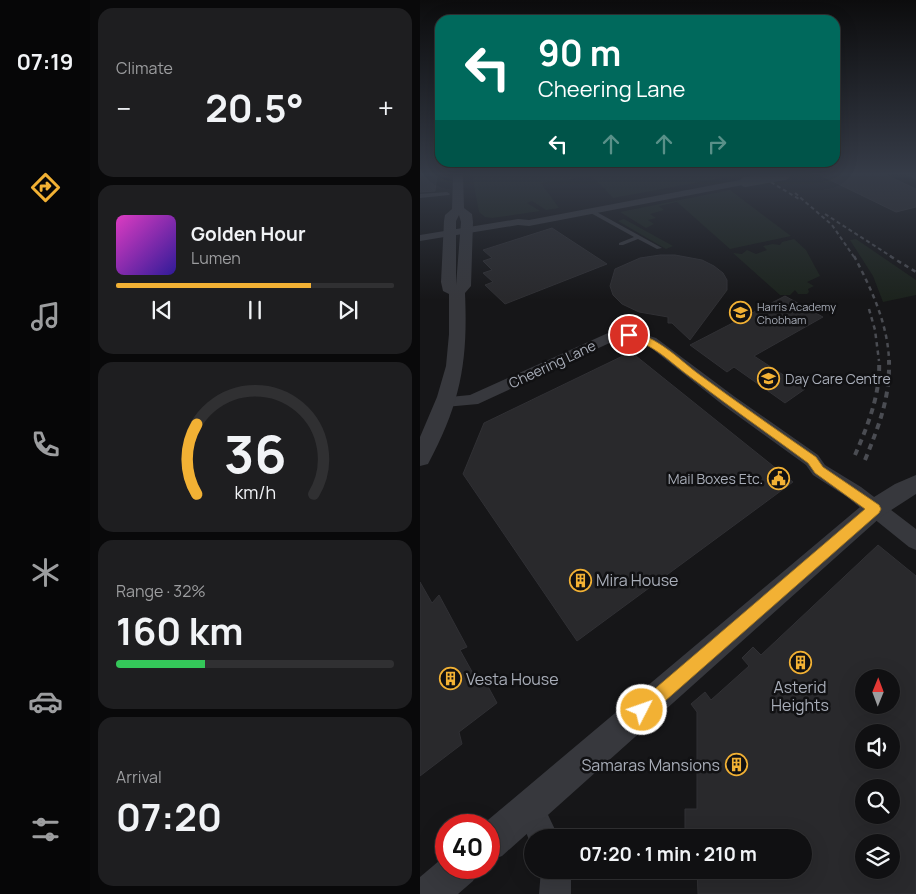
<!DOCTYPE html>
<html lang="en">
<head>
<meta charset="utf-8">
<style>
  body { margin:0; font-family:Manrope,sans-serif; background:#1e1e20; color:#f1f3f6; height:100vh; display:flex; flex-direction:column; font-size:19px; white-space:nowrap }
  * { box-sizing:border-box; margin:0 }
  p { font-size:16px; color:#9c9d9f }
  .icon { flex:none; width:28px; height:28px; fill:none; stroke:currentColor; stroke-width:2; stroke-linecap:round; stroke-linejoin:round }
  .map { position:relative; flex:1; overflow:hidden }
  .details { display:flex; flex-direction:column; gap:8px; padding:8px; background:#09090a; width:330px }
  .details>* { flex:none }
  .hud { position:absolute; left:15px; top:15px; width:405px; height:152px; border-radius:15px; box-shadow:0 5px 20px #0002,0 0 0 1px #303032; background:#00695c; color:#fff; overflow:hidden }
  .needle { width:32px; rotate:1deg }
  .controls { position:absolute; left:435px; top:669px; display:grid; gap:10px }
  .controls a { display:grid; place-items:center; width:45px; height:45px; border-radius:50%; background:#101012; box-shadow:0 5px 20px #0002,0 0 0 1px #303032; font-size:25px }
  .speed { position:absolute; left:15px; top:814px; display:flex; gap:10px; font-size:25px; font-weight:700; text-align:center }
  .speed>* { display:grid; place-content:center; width:65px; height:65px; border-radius:50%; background:#101012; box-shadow:0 5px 20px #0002,0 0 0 1px #303032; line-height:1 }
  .speed .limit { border:8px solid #d22; background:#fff; color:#111 }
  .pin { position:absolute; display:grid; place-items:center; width:42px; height:42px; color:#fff; margin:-21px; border:2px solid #fff; border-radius:50%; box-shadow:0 1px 5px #0007 }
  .me { position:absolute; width:55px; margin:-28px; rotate:49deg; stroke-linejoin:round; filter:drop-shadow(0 0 4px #0008) }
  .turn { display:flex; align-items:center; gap:18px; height:105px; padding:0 20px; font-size:22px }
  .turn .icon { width:65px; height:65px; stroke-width:2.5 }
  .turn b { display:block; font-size:35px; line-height:42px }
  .lanes { display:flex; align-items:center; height:48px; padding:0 20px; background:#0003; justify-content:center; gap:25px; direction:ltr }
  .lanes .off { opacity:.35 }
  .big { font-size:38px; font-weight:700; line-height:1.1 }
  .details .card { flex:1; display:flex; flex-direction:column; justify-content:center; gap:8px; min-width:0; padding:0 18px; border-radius:15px; background:#1e1e20 }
  .details .dial { align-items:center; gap:0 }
  .dial svg { height:130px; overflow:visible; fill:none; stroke:#303032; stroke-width:7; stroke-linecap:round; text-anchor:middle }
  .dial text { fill:#f1f3f6; stroke:none }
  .song { display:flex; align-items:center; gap:15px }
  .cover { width:60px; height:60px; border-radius:8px; background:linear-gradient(135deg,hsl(310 70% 55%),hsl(250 70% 35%)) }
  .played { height:5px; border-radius:2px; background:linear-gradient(90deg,#f2b134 70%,#303032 70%) }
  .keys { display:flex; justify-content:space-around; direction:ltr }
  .heat { display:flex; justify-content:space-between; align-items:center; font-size:28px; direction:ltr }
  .charge { height:8px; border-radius:4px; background:linear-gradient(90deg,#34c759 32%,#303032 0) }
  .trip { position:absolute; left:104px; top:829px; width:288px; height:50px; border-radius:25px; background:#101012; box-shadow:0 5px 20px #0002,0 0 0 1px #303032; font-weight:700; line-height:50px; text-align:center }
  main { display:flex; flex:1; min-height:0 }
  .tabs { display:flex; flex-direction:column; width:90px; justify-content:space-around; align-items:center; background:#060607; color:#9c9d9f }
  .tabs .icon { width:35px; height:35px }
  .tabs .on { color:#f2b134 }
  .tabs b { font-size:22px; color:#f1f3f6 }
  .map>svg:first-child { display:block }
  .green { fill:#1c231d }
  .building { fill:#29292c; stroke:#303034; fill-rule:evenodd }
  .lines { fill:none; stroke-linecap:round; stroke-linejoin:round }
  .service { fill:#37383d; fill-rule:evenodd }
  .pedestrian { fill:#37383d; fill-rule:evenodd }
  .minor { fill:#37383d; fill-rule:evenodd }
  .tertiary { fill:#37383d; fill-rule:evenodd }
  .rail-far2 { stroke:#4a4c52; stroke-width:2; stroke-dasharray:4 3; stroke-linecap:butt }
  .rail-far1 { stroke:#4a4c52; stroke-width:2.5; stroke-dasharray:4.5 4; stroke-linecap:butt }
  .rail { stroke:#4a4c52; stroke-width:4; stroke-dasharray:6 5; stroke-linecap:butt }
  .minor-bridge { stroke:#37383d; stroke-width:10 }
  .route { fill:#f2b134; stroke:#9d7322 }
  .labels { text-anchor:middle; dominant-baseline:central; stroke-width:5; stroke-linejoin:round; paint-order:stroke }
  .far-poi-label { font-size:11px; fill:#a8adb8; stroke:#111113; text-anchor:start }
  .street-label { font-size:14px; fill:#a8adb8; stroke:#111113 }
  .poi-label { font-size:14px; fill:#a8adb8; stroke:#111113; text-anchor:start }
  .near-poi-label { font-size:16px; fill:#a8adb8; stroke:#111113; text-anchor:start }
</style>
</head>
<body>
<main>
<nav class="tabs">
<b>07:19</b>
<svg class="icon on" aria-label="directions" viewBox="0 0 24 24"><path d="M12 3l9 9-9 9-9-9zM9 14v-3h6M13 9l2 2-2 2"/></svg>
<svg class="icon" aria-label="music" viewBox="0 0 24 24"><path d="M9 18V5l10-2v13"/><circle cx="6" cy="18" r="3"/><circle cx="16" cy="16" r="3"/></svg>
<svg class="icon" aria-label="phone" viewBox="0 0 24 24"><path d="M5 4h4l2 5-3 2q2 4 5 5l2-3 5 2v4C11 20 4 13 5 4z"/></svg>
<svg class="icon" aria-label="climate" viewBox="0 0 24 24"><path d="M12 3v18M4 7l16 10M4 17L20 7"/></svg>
<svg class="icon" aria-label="car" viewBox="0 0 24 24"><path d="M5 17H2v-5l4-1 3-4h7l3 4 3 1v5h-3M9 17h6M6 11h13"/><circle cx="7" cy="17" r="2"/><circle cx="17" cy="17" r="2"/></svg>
<svg class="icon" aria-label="filters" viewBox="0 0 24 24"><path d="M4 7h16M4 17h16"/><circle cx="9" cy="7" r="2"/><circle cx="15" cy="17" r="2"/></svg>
</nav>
<section class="details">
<div class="card"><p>Climate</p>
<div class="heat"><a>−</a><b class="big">20.5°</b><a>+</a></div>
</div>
<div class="card">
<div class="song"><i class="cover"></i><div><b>Golden Hour</b><p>Lumen</p></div></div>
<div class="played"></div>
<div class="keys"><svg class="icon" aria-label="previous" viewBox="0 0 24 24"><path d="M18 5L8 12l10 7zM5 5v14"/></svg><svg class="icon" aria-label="pause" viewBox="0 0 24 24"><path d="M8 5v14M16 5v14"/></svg><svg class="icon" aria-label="next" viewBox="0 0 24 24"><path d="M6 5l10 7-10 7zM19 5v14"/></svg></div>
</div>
<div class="card dial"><svg viewBox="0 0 100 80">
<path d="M14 69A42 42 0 1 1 86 69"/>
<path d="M14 69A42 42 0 0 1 14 26" stroke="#f2b134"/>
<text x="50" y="56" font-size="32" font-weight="700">36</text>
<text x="50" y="72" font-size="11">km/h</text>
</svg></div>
<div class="card"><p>Range · 32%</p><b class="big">160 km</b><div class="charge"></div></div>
<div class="card"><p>Arrival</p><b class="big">07:20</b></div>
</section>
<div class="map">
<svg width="496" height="894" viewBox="0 0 496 894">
  <rect width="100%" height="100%" fill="#161618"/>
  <path class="green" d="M52,175H318L193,198L172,176L121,183L139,208L126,210L112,201L107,203L120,211L72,218L65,217L59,212Z
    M310,190L371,236L310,249L257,202L239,206L244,210L230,214L236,218L228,220L234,224L226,228L200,212Z
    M204,219L253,246L246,249L198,221Z
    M374,239L386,250L400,276L387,282L394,286L388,289L389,292L387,294H378L375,290L370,295H360L313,253L322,254L327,250L336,254L347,250L343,246L353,244L360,245L362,242Z
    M436,239L496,280V295L463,302L453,276L430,240Z"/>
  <path class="building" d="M0,175H17L15,191L0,192Z
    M400,175H466L496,189V207L476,212Z
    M132,228L187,264L85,304L65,285L73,282L63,273L72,270L63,261L72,258L63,250Z
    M240,255H255L282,260L294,266L303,273L307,280V290L270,340L252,323H248V317L219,312L202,304L193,295L190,286L195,269L220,258Z
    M365,296L403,317L334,356L385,389L365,403L314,367L307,372L270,345Z
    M211,352L373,482L157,641L43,474L64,423Z
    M458,545L496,576V894H278L277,870H382V838H278V834L265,833V809H277V712L271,704L285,692L291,700L329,666L322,658L333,647L341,655ZM444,678H471V705H444ZM444,732H471V760H444ZM444,788H471V815H444ZM444,842H471V870H444Z
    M0,582L12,603L19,595L47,647L40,650L55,677L65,681L77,703L39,732L42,744L0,776Z"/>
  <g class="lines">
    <path class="service" d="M169,210H173L242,248L237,249L218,239L203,245H199V243L214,237L169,212Z"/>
    <path class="pedestrian" d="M27,192L30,194L29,195L0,198V194Z"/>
    <path class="minor" d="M325,179L330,182L328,184L109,226L98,225L0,241V235L98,219L109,220Z
      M198,331L217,332L236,338L315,397L398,455L405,465L441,487L496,529V550L489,547L427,497L393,475L386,465L303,405L226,344L212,340H196L58,404L25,407L19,406L17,402L19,398L50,395L188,333Z
      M110,794L120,798L139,838H112V847L96,808L100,798Z
      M121,870H151V894H119Z"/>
    <path class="tertiary" d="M33,175H43L44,208L52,214L53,222L51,286L45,293C48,361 41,403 8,464L0,466V437L17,397L26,366L29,334V294L23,291L21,282L24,221L25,215L32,209ZM39,215L41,222L36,285V221Z
      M487,175H496V180Z
      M496,475V494L462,516L82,856L69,861V825H62L446,502L475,484Z
      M26,855V868H59L53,881L38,894H0V877Z"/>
    <path class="rail-far2" d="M339,175L379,199
      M375,193L412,225L434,257
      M405,214L472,257"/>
    <path class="rail-far1" d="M434,256C451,288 468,324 469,361
      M470,256L496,272
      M449,309L455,330L459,361"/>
    <path class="rail" d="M435,455C448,425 461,393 459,360
      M445,460C459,425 470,399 469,360"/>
    <path class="minor-bridge" d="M325,182L365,175"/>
  </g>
  <linearGradient id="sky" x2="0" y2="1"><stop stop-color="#0c0c0d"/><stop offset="0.58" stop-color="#363c48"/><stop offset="1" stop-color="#363c48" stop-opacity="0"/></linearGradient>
  <rect width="496" height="300" fill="url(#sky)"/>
  <path class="route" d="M209,332C238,336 257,358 280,375C318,403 357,430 396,457L403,467L459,505L461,509L459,513L228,716L222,718L217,716L214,710L217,704L445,509L395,473L388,463C350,435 311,408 273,379C249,362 235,344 205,337V333Z"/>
  <defs>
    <symbol id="school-ring" viewBox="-11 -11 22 22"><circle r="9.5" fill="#111113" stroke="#f2b134" stroke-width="1.5"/><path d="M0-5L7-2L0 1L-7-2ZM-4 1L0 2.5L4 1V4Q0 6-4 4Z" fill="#f2b134"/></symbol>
    <symbol id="civic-ring" viewBox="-11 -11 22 22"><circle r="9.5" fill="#111113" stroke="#f2b134" stroke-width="1.5"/><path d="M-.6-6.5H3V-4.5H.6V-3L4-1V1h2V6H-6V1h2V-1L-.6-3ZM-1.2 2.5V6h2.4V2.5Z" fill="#f2b134"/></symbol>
    <symbol id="building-ring" viewBox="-11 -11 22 22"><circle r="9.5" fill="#111113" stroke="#f2b134" stroke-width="1.5"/><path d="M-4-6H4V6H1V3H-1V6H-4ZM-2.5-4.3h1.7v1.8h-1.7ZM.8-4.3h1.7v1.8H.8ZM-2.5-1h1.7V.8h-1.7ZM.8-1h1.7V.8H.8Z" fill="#f2b134"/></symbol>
  </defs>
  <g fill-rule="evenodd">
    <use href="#school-ring" x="308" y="300" width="25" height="25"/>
    <use href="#school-ring" x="336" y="366" width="25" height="25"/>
    <use href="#civic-ring" x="346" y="466" width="25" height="25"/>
    <use href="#building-ring" x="148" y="568" width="25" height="25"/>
    <use href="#building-ring" x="368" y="650" width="25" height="25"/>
    <use href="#building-ring" x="18" y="666" width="25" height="25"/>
    <use href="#building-ring" x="304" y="752" width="25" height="25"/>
  </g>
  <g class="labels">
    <g class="far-poi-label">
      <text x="337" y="306">Harris Academy<tspan x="337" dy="13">Chobham</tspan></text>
    </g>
    <g class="street-label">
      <text transform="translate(132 364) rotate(-25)">Cheering Lane</text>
    </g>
    <g class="poi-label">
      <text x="365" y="378">Day Care Centre</text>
      <text x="343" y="478" text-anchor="end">Mail Boxes Etc.</text>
    </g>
    <g class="near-poi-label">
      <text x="176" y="580">Mira House</text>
      <text x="46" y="679">Vesta House</text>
      <text x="380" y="687" text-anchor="middle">Asterid<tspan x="380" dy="18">Heights</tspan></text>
      <text x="300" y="765" text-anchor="end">Samaras Mansions</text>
    </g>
  </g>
</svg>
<div class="controls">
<a><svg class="needle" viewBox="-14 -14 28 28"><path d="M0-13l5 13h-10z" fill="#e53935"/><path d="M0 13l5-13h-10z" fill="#9c9d9f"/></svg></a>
<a><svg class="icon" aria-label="sound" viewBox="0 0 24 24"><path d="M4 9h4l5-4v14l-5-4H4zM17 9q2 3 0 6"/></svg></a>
<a><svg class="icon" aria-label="search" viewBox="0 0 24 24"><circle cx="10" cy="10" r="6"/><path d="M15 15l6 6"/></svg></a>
<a><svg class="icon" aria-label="layers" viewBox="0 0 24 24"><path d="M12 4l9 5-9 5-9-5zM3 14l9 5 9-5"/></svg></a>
</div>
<div class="speed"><div class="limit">40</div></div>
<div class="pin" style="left:209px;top:335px;background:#d93025"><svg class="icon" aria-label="arrive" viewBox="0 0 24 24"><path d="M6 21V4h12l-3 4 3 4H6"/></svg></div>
<svg class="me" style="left:222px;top:710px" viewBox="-20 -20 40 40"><circle r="17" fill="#f2b134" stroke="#fff" stroke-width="3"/><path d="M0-11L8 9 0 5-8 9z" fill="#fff"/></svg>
<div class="trip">07:20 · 1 min · 210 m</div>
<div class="hud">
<div class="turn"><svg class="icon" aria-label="left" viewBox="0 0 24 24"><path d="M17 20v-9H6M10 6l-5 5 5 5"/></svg><div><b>90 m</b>Cheering Lane</div></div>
<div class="lanes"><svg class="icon" aria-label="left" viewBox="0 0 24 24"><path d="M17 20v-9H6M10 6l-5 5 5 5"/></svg><svg class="icon off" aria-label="ahead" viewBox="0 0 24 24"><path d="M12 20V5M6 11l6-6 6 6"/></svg><svg class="icon off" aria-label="ahead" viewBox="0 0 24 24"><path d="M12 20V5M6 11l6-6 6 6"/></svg><svg class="icon off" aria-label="right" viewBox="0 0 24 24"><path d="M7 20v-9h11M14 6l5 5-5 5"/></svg></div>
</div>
</div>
</main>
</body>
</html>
